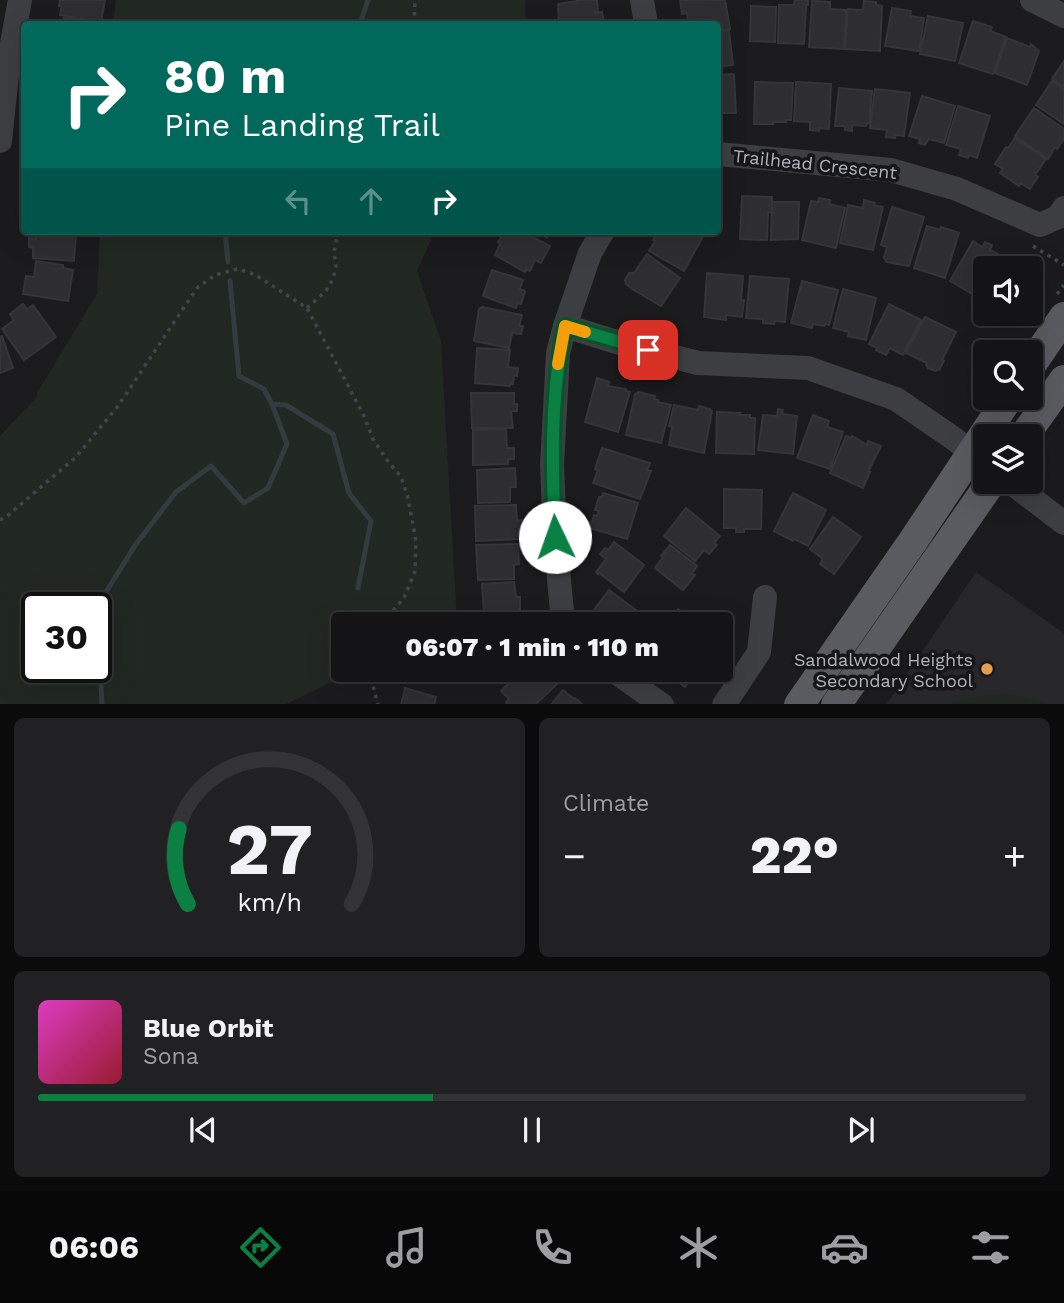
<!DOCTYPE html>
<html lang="en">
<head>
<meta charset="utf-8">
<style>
  body { margin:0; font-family:"Work Sans",sans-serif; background:#212123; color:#f1f3f6; height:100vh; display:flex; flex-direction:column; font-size:26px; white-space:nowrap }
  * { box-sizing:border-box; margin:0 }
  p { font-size:23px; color:#9d9ea1 }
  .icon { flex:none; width:38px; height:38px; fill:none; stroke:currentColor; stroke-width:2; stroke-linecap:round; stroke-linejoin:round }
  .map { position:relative; height:704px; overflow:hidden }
  .sheet { display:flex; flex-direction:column; gap:14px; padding:14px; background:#0b0b0c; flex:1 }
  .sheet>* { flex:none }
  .top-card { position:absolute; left:21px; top:21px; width:700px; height:214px; border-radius:7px; box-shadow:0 7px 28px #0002,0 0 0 2px #333335; background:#00695c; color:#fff; overflow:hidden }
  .tools { position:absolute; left:973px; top:256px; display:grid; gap:14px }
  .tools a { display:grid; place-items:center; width:70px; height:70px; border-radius:7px; background:#141416; box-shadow:0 7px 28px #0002,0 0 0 2px #333335; font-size:35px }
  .speed { position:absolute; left:21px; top:592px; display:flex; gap:14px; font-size:35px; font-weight:700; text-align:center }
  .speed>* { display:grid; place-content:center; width:91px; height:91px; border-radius:50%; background:#141416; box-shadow:0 7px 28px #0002,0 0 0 2px #333335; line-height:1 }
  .speed .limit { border:4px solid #111; border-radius:10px; background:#fff; color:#111 }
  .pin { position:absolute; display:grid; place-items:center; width:60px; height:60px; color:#fff; margin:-30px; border-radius:14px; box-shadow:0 4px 10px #0006 }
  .me { position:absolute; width:77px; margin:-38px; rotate:357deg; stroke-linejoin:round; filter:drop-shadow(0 0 5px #0008) }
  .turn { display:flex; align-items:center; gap:24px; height:147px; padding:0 28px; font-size:32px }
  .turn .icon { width:91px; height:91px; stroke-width:2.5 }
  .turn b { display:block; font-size:49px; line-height:60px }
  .lanes { display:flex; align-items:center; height:66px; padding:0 28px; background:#0003; justify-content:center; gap:35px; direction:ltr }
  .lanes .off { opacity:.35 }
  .big { font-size:52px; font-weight:800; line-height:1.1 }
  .sheet .tile { flex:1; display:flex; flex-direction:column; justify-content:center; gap:10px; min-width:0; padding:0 24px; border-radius:10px; background:#212123 }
  .sheet .dial { align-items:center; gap:0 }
  .dial svg { height:182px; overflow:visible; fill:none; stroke:#333335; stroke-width:7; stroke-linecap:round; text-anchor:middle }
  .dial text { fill:#f1f3f6; stroke:none }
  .song { display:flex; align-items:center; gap:21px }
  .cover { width:84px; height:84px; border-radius:10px; background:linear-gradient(135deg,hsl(310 70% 55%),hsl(350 70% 35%)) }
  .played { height:7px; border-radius:4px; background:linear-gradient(90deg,#0b8043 40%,#333335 40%) }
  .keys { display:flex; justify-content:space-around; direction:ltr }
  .heat { display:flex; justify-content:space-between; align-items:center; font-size:38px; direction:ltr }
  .sheet .tiles { flex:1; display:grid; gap:14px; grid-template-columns:1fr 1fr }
  .tile:last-child { grid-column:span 2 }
  .trip { position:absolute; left:331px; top:612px; width:402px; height:70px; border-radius:7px; background:#141416; box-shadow:0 7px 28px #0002,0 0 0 2px #333335; font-weight:800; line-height:70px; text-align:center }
  .tabs { display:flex; height:112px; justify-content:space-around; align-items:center; background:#080809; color:#9d9ea1 }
  .tabs .icon { width:49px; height:49px }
  .tabs .on { color:#0b8043 }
  .tabs b { font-size:32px; color:#f1f3f6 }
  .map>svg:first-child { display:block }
  .built { fill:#27272a }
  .green { fill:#212821; fill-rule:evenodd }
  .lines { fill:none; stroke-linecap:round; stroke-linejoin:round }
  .stream { stroke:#323b40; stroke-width:5 }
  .building { fill:#2e2e31; stroke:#353539; stroke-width:2 }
  .path { stroke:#424548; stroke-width:3.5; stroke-dasharray:3.5 5; stroke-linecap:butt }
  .minor { stroke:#3c3e41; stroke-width:24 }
  .major { stroke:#595b60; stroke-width:30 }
  .route-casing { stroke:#07532c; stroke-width:18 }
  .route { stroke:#0b8043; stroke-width:12 }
  .slow { stroke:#f59e0b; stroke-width:12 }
  .poi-dot { fill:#e19f4f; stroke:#161618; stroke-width:2.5 }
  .labels { text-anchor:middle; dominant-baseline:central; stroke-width:7; stroke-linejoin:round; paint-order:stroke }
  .street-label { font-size:18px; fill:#afb4bb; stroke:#161618 }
  .poi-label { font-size:18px; fill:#afb4bb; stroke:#161618; text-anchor:end }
</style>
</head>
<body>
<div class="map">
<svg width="1064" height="705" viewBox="0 0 1064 705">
  <rect width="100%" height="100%" fill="#1b1b1d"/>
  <path class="built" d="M976,572L1064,633V704L886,705Z"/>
  <path class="green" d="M116,0H525L526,24H113Z
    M100,231H435L417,271L441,341L457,623L452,625H343V670H357L286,704H0V436L37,397V393L97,294ZM96,607V667H37V607Z
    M1007,694L1028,697L1048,704H949C968,697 987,695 1007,694Z"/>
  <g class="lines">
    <path class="stream" d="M360,24L368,0
      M225,231L228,262
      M272,404L286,405L333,434L349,493L371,521L358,588
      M96,608L136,544L176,492L211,466L244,503L268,488L287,444L272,404L264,389L239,376L230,281
      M96,634L99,643L102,705"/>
  </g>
  <path class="building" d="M60,0H105L101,22L60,15L62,6H59Z
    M577,0H597L598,11H595V13L602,12L604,24H559L558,4L577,1Z
    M680,0H725L730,29L718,31V24H687L688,23L687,13L682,14Z
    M795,0H808V5H806L804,44L778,43L779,5H794Z
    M812,1L830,2V9L846,10L844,49L809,47Z
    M864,1L876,2V5L882,6L880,51L845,49L848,9L863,10Z
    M751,6L776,7L775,42L750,41Z
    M892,8L911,11L910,16L924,18L919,51L885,46Z
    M928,16L963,23L955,61L920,54Z
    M64,17L100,24H63Z
    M973,21L992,27L990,31L1006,37L993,74L959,63Z
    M729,30L733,65L718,67V32Z
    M1007,38L1030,47L1031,44L1039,51L1027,85L995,73Z
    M1064,61V87L1052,79Z
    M734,74L736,113H718V75Z
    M1052,81L1064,89V124L1036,105Z
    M755,82L793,83L791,120H786V122H773V124H754Z
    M796,82L831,84L829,129L819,128V131L810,130V122L794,121Z
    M839,88L872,91L869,123H867L866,126L852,125V131L845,130V126H835Z
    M875,89L910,93L904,136L896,135L895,138L886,137L887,130L870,128Z
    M922,96L955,106L944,143L929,139L925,145L919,143L920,139L909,136Z
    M958,106L990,116L977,158L969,155L968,158L959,155L961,149L946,145Z
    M1034,108L1064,129V139L1057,149L1055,147L1048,159L1015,136Z
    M1015,138L1046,159L1035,175L1038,177L1030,189L1020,183L1019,186L1000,173L1003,169L995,164L1006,147L1008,148Z
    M742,196L772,197V213L768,212L767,240L740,239Z
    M819,198L830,200L829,204L845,208L836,248L802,240L811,201L818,202Z
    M864,200L875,203L874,205L883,207L873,250L840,243L848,205L863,208Z
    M772,202H799L798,239L771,240Z
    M892,207L924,217L909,266L887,262L884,258L887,247L881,245Z
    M927,226L940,230L941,227L959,233L945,278L914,268Z
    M37,231H76L74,261L33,258V248L29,247V238L36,239Z
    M506,231H521L550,246L541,263L535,260L530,271L526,269L525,272L495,255L500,244L498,242Z
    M536,231H552L547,238Z
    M658,231H690L702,238L684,271L649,251L655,241L653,240Z
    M973,241L982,247L985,242L992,245L990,250L1003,257L997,268H985V288L979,298L950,281Z
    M647,254L680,278L661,306L632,289L626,284L625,280L629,273H634Z
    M1006,257L1025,268H1000Z
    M36,261L63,265V268L73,270L68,301L23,294L26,276L34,277Z
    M492,270L523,280L520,289L525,291L521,304L517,303L516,308L483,296Z
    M707,273L743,276L741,300H744L742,317L726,315V320L704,317Z
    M750,276L789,279L785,322L775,321L774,324L763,323V319L746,318Z
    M802,281L838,290L829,325L825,324L824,326L813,324L812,328L791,323Z
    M843,289L876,298L866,340L848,336L849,332L833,328Z
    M23,304L27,309L33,305L56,337L24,360L2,329L14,320L10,314Z
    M889,304L921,320L903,355L890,348L886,355L876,350L877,348L869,344Z
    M482,307L522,315L519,326H523L521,334L512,333L509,348L474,341L479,309Z
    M925,317L956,332L942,360L944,361L939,370L935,371L928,368L926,365L927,363L906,353Z
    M2,336L13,368L0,373V337Z
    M477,348L510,350L508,367L518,368L517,376H514L513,384L511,383L510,386L475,383Z
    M597,378L609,382L608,386L626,389V391L630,392L618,432L585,422Z
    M638,392L655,396L654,399L658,400V402L671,405L661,443L626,435L635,394Z
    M471,393H514V404H517V411H511L513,428H472Z
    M674,405L698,410L699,406L710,409V410L712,411L704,453L669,445L672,427L669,426Z
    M778,409L783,410L782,414L797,416L793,454L758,450L763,415L777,416Z
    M717,412L740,413L739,415H750V418H755L754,454L716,453Z
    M813,415L829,421L827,427L843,432L830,469L797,458Z
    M506,429L507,448H514V459H508V464L473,465V430Z
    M846,436L851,438L852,436L867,445L868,441L881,446L868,472H870L863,488L830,473Z
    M602,448L650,463L647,470L651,471L640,499L593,483L598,470L595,469Z
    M515,468L516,487H510V502L478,503L477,470Z
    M724,489L762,490L761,529H744V532H736V528H724Z
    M603,493L638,503L627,539L590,528L594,515L597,516L599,511L595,510L599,497H602Z
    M793,493L826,510L808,546L794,539L793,541L774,531Z
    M516,505L517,521L522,520V529H519V539L476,541L475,506Z
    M686,508L720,536L714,543L717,545L709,554L704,550L695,561L664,536Z
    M833,517L861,537L834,574L820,564L823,559L810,549Z
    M614,542L644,565L624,592L599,573L598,574L596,572L606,559L600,554L605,548L608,550Z
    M518,544L519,564L514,565V579L478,580L476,545Z
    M670,545L697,566L692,573L695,575L683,590L655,568L663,557L661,556Z
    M514,582L516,597H520V614L484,616L482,584Z
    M609,590L637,611L627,625H614L594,610Z
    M678,609L699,625H667Z
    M482,670H506L488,680Z
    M522,670H537L542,676L546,672L557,684L535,705H508L506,702L509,699L501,691Z
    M668,670H693L695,673L685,687L670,676L672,673Z
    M405,688L436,697L434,705H401Z
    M563,690L574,699L575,698L583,705H551Z"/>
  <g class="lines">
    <path class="path" d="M414,24L415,0
      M1033,246L1064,265
      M1057,294L1064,285
      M307,308L326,291L333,279L336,266L334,252L338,231
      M1032,471L1043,455V451
      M0,520L6,517L76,457L118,406L197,288L215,275L237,269L254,274L307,308L364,416L373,439L387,460L401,477L408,498L416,541L415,571L404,598L380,625
      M369,670L378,705"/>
    <path class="minor" d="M642,0L646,24
      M1032,0L1064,16
      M0,141L8,65L20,0
      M718,154L891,170L957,189L1040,225L1058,217L1064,208
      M565,326L623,344L698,363L808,368L896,399L953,438L985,463
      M1009,481L1064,523
      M565,625L563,622L555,537L552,465L558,353L565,326L590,253L603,231
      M613,670L662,705
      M724,705L759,652L765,597"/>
    <path class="major" d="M1031,365L1064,317
      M1024,436L1064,380
      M799,705L913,541L1009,397
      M836,705L992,481"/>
  </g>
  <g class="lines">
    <defs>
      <path id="route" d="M555,537C552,467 550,395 565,326L648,350"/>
    </defs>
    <use href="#route" class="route-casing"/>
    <use href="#route" class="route"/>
    <path class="slow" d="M558,364L565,326L585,332"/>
  </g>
  <circle class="poi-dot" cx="987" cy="669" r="7"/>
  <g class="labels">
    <g class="street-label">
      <text transform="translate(815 164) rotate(6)">Trailhead Crescent</text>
    </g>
    <g class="poi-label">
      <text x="973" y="659">Sandalwood Heights<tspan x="973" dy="21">Secondary School</tspan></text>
    </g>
  </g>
</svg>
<div class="tools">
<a><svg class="icon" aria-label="sound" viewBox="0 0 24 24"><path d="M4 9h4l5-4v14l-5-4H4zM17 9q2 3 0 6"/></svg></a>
<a><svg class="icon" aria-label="search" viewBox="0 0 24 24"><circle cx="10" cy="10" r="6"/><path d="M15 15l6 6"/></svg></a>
<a><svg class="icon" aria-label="layers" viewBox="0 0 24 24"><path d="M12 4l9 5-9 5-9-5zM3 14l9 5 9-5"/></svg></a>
</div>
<div class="speed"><div class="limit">30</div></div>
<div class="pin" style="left:648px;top:350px;background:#d93025"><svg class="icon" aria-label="arrive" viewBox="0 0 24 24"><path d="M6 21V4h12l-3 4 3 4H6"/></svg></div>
<svg class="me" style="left:555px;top:537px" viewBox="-20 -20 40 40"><circle r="19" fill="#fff"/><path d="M0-13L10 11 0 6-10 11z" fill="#0b8043"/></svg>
<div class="trip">06:07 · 1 min · 110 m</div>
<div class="top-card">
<div class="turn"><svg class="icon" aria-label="right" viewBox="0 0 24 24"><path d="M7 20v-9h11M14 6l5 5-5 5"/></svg><div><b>80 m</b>Pine Landing Trail</div></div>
<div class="lanes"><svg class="icon off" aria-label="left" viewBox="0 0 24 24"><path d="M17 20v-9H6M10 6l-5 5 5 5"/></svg><svg class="icon off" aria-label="ahead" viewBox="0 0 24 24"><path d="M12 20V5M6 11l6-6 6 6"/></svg><svg class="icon" aria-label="right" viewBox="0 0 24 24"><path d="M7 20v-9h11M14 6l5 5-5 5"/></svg></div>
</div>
</div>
<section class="sheet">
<div class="tiles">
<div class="tile dial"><svg viewBox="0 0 100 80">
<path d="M14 69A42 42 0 1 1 86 69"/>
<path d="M14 69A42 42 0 0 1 10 36" stroke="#0b8043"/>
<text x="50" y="56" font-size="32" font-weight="700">27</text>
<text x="50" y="72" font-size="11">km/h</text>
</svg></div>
<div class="tile"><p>Climate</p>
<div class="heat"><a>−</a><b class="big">22°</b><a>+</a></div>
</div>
<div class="tile">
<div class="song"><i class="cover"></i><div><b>Blue Orbit</b><p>Sona</p></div></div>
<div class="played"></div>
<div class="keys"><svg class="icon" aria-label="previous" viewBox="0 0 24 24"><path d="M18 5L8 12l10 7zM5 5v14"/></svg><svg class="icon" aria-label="pause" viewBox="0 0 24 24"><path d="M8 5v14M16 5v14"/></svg><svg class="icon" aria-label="next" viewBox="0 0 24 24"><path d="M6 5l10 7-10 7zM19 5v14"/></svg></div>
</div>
</div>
</section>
<nav class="tabs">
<b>06:06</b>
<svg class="icon on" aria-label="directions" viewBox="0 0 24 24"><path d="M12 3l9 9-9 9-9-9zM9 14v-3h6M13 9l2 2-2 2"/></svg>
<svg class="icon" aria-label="music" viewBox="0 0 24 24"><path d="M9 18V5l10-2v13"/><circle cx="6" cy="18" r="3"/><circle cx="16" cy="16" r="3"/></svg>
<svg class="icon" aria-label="phone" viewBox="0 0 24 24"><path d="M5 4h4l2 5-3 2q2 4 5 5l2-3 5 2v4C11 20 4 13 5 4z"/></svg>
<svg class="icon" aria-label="climate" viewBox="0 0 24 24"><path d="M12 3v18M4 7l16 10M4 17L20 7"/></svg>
<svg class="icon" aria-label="car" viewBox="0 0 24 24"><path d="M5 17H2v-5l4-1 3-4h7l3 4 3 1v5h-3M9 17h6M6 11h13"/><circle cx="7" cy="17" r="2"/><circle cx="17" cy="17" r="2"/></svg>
<svg class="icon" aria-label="filters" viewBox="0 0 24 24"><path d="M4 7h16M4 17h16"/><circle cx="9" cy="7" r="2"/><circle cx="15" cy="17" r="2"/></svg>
</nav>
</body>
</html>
